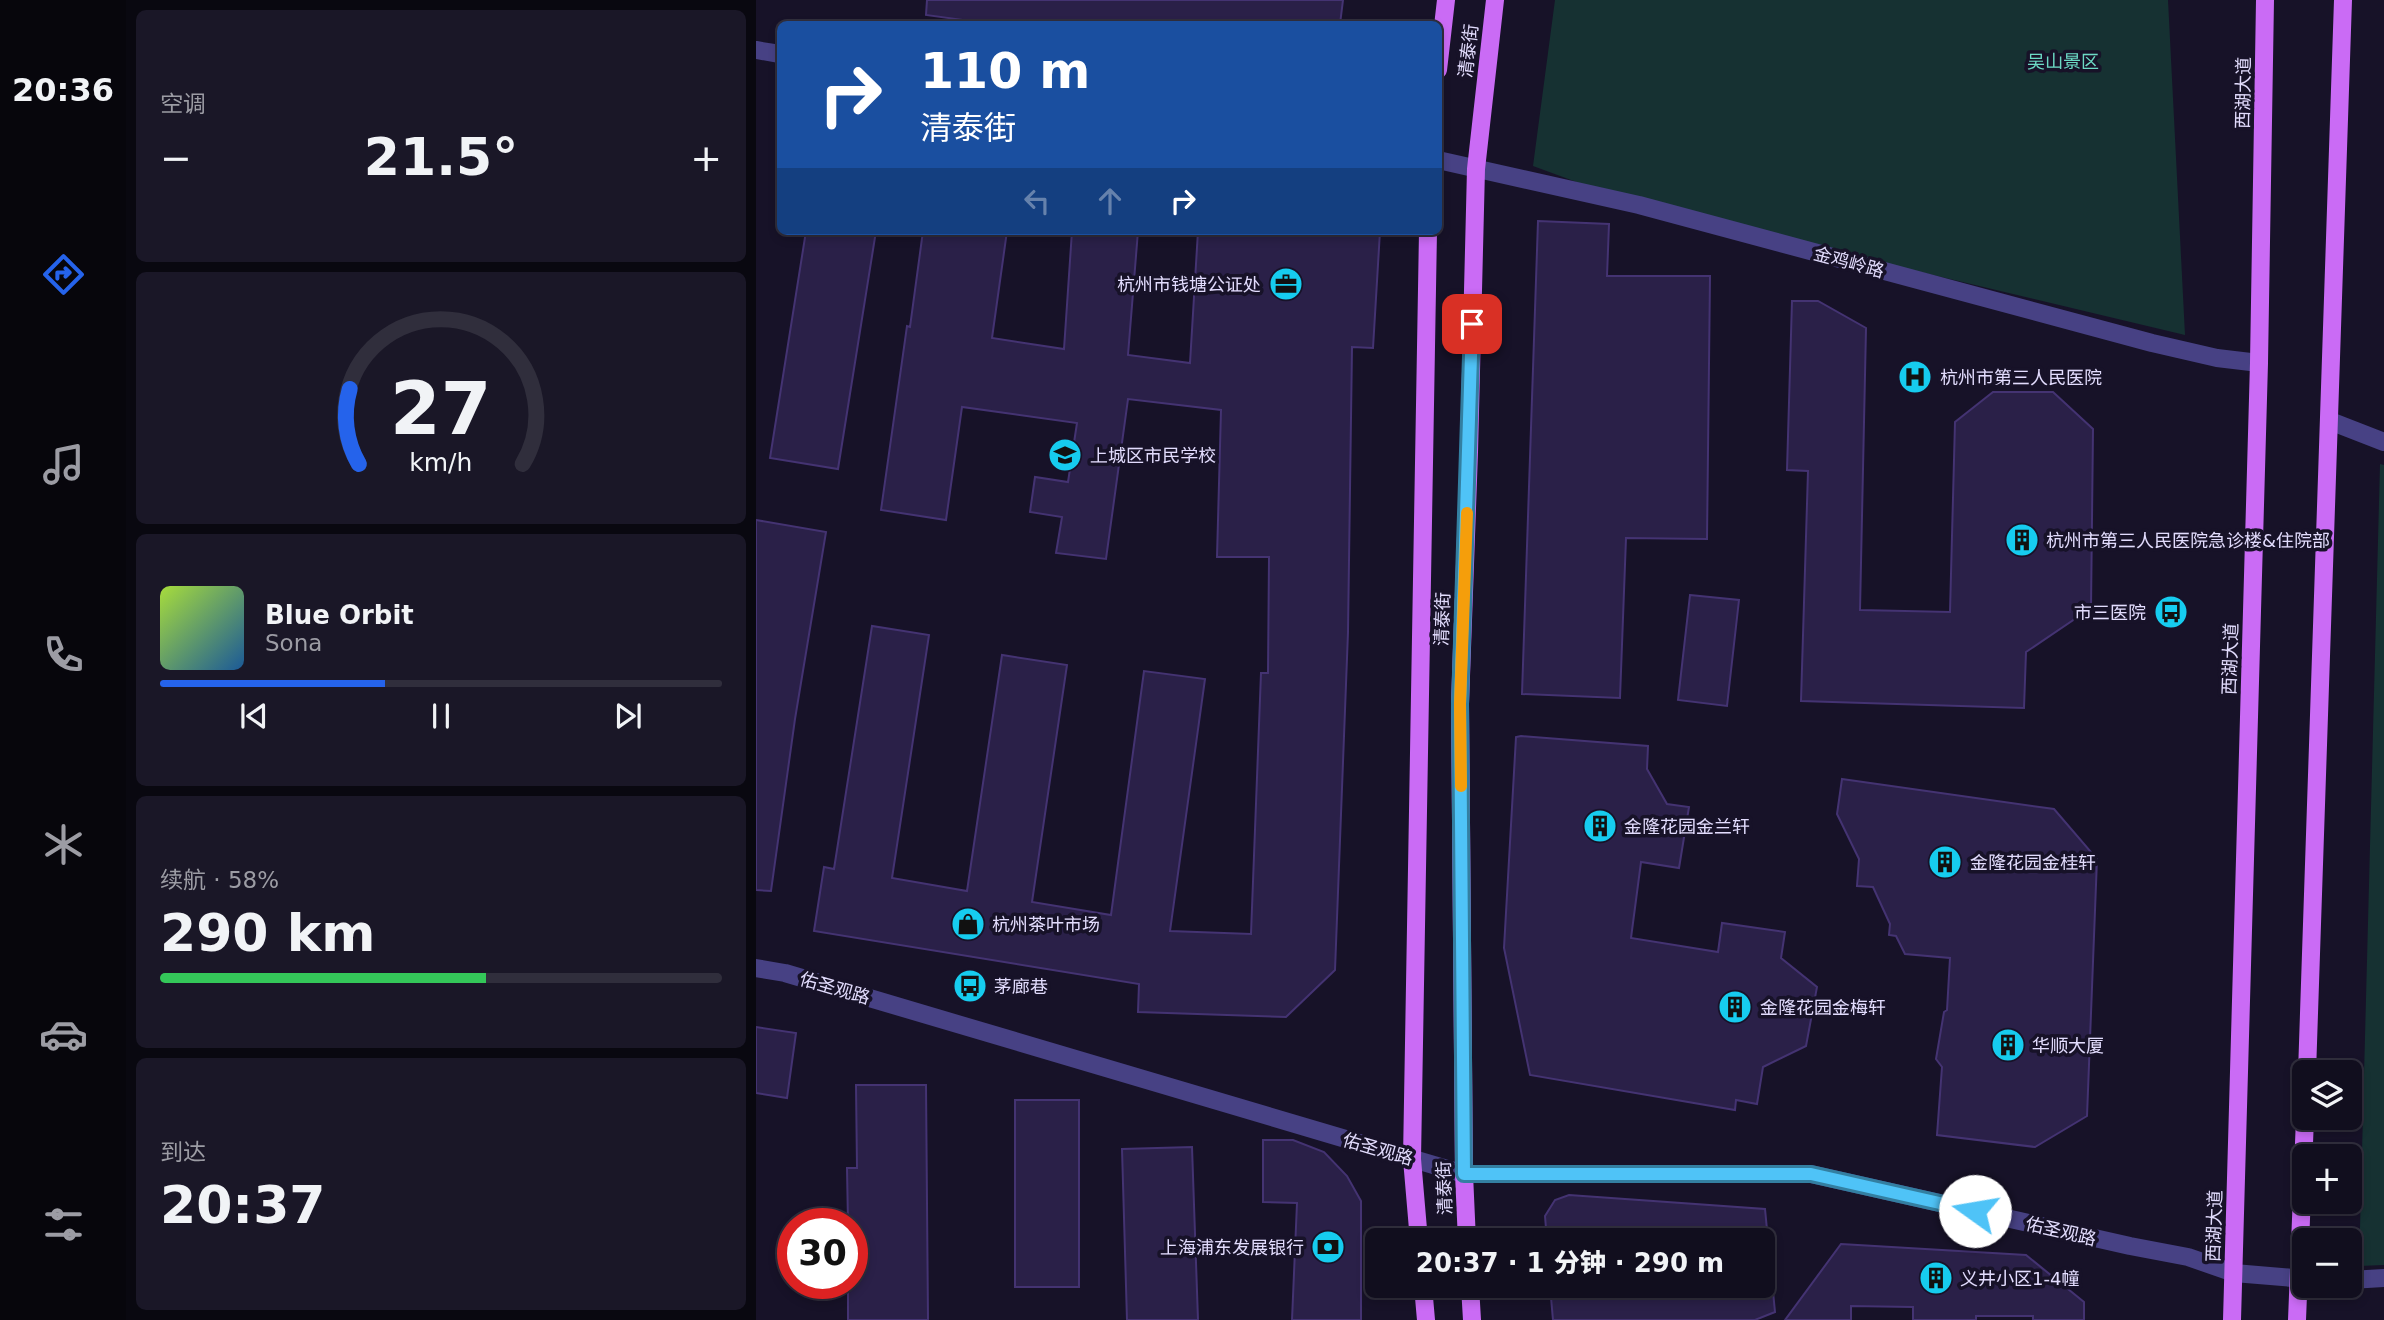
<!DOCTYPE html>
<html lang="zh">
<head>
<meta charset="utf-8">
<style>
  body { margin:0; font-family:"DejaVu Sans","Noto Sans SC",sans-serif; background:#1a1727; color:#f1f3f6; height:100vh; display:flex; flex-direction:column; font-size:26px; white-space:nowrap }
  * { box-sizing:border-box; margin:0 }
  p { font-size:23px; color:#9c9ca4 }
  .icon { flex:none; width:38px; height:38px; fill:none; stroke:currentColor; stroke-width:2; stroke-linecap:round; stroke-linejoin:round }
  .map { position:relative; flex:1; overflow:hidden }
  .drawer { display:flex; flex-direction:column; gap:10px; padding:10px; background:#090810; width:630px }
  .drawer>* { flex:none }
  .top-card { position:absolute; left:21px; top:21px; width:665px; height:214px; border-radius:10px; box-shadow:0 4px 10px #0003,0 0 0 2px #302e3c; background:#1a4fa0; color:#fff; overflow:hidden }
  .buttons { position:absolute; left:1536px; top:1060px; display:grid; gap:14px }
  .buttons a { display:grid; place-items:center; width:70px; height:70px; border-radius:10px; background:#110e1e; box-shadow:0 4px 10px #0003,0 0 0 2px #302e3c; font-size:35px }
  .speed { position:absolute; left:21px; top:1208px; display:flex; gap:14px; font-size:35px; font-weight:700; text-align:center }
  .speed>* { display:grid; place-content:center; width:91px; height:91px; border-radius:50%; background:#110e1e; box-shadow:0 4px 10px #0003,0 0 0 2px #302e3c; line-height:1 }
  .speed .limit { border:10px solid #d22; background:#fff; color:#111 }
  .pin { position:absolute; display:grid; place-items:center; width:60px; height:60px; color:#fff; margin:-30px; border-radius:14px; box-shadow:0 4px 10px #0006 }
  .me { position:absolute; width:77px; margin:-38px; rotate:283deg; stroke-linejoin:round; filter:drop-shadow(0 0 5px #0008) }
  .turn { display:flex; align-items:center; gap:24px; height:147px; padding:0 28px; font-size:32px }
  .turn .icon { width:91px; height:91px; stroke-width:2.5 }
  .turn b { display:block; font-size:49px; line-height:60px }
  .lanes { display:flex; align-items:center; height:66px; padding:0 28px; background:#0003; justify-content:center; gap:35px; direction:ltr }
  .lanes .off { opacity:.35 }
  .big { font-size:52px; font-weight:800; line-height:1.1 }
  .drawer .widget { flex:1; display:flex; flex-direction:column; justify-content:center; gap:10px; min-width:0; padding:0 24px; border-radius:10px; background:#1a1727 }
  .drawer .dial { align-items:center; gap:0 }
  .dial svg { height:182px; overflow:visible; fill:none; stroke:#302e3c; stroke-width:7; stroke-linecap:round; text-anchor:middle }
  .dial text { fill:#f1f3f6; stroke:none }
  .song { display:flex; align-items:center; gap:21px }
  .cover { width:84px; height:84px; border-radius:10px; background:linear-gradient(135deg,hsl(80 70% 55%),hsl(210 70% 35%)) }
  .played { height:7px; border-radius:4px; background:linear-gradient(90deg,#2563eb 40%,#302e3c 40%) }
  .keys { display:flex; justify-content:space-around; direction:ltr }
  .heat { display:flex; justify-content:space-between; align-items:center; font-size:38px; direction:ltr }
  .charge { height:10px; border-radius:5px; background:linear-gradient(90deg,#34c759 58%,#302e3c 0) }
  .trip { position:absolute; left:609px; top:1228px; width:410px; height:70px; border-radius:10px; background:#110e1e; box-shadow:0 4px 10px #0003,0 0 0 2px #302e3c; font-weight:800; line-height:70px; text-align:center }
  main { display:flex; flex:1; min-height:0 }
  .tab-bar { display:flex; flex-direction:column; width:126px; justify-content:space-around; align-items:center; background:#07060c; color:#9c9ca4 }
  .tab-bar .icon { width:49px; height:49px }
  .tab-bar .on { color:#2563eb }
  .tab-bar b { font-size:32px; color:#f1f3f6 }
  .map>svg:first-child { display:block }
  .green { fill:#163132 }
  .building { fill:#2a2048; stroke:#443372; stroke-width:2 }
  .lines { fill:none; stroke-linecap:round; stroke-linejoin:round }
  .minor { stroke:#474184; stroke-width:18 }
  .major { stroke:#ca6bf5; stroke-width:18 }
  .route-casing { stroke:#337fa1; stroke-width:18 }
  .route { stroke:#4fc3f7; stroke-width:12 }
  .slow { stroke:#f59e0b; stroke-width:12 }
  .labels { text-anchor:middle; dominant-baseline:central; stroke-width:7; stroke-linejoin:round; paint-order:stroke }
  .street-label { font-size:18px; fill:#e2dcfd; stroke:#171228 }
  .park-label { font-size:18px; fill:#6cd9c4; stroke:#171228 }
  .poi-label { font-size:18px; fill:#e2dcfd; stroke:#171228; text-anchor:start }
</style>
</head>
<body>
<main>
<nav class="tab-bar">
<b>20:36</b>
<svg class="icon on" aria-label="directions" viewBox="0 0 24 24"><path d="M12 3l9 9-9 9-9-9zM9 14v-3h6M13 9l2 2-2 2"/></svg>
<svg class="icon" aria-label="music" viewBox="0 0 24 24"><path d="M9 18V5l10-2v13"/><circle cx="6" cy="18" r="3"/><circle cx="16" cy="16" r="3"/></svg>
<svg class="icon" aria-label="phone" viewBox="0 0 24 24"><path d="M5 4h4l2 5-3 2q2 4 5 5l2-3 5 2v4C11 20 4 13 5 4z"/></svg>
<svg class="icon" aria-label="climate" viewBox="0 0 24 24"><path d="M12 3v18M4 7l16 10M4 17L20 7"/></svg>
<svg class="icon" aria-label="car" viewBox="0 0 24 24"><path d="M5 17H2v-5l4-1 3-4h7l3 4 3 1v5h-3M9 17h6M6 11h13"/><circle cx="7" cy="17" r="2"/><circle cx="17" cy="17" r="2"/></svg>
<svg class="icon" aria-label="filters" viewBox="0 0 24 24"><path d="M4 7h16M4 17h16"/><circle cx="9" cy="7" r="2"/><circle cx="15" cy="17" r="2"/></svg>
</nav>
<section class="drawer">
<div class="widget"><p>空调</p>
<div class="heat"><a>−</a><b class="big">21.5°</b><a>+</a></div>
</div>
<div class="widget dial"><svg viewBox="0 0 100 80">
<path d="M14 69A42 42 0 1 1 86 69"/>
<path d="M14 69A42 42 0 0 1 10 36" stroke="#2563eb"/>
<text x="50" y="56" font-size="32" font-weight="700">27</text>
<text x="50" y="72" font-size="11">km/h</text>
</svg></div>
<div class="widget">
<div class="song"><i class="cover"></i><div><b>Blue Orbit</b><p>Sona</p></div></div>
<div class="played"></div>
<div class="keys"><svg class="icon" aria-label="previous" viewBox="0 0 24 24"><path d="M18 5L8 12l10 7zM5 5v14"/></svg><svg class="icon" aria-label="pause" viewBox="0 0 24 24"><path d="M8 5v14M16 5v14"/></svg><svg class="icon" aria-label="next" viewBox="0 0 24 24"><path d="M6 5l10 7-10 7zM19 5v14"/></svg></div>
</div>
<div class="widget"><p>续航 · 58%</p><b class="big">290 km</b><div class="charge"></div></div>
<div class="widget"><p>到达</p><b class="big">20:37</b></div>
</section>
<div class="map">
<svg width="1628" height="1320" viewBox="0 0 1628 1320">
  <rect width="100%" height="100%" fill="#171228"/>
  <path class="green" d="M799,0H1412L1429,335L883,205L777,166Z
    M1624,464L1628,465V1265L1603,1266Z"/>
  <path class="building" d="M171,0H587L584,24H236L170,15Z
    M782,221L853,224L851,276H954L951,539L870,538L864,698L766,694Z
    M50,231H120L82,469L14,458Z
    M167,231H251L236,338L308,349L316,231H382L372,355L434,363L442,231H624L617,348L596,347L592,632L579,970L530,1017L382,1012L383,984L58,931L68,867L78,869L116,626L173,635L136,878L211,891L246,655L311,665L276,902L355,915L388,671L449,679L414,931L495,934L505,673H512L513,557H461L465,410L372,399L350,559L300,553L306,517L274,512L279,477L312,482L321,423L206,407L190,520L125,510L151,326L154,327Z
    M1036,301H1062L1110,328L1104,610L1194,612L1199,422L1237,392H1297L1337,429L1335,608L1270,652L1268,708L1045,701L1052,471L1031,470Z
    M0,520L70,532L39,719L15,891L0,890Z
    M934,595L983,600L971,706L922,700Z
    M765,736L892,746L891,769L911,804L933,807L923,868L885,862L875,938L962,952L966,923L1029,932L1025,958L1061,987L1050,1046L1007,1067L1001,1104L980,1100L979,1110L774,1075L748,948L760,737Z
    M1086,779L1298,809L1341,859L1331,1116L1279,1147L1181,1135L1186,1067L1180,1059L1188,1012L1191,1010L1194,958L1149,954L1140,936L1133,935L1134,924L1117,887L1101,886L1103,859L1081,814Z
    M0,1027L40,1033L31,1098L0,1093Z
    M100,1085H170L172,1320H92V1283H96V1223H92L91,1168H101Z
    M259,1100H323V1287H259Z
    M507,1140H537L568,1152L591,1176L605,1201V1320H536L541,1203L507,1202Z
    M436,1147L442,1320H371L366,1149Z
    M813,1195L1009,1209L1019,1312L999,1320H797L794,1286H1006V1241H791L789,1216L799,1200Z
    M1085,1244L1270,1255L1328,1302V1320H1277V1316H1220V1320H1157V1307L1095,1306V1320H1029Z"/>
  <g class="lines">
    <path class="minor" d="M0,50L24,54
      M682,160L883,205L1396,343L1461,358L1503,363
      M1574,421L1628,442
      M0,968L29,973L708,1174H1055L1374,1246L1432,1257L1478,1273L1549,1279
      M1594,1280L1628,1278"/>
    <path class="major" d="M682,70L690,0
      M1551,1073L1587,0
      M663,1241L656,1159L672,231
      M711,1241L708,1174L704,704L713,452L720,169L739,0
      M667,1286L670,1320
      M714,1286L716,1320
      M1476,1320L1503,363L1509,0
      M1541,1320L1549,1118"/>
  </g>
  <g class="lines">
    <defs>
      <path id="route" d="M716,324L704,704L708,1174H1055L1219,1211"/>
    </defs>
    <use href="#route" class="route-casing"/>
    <use href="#route" class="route"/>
    <path class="slow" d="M705,786L704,704L711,513"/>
  </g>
  <defs>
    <symbol id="office-disc" viewBox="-11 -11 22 22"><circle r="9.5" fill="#16ccef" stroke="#171228"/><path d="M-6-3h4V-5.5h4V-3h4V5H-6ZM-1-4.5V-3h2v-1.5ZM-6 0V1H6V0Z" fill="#111"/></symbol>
    <symbol id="hospital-disc" viewBox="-11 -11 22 22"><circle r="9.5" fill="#16ccef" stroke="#171228"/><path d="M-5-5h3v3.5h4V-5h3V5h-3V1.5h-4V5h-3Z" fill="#111"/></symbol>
    <symbol id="school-disc" viewBox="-11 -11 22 22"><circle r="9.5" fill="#16ccef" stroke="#171228"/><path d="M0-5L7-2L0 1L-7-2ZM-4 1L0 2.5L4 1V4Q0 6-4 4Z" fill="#111"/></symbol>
    <symbol id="building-disc" viewBox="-11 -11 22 22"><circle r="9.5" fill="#16ccef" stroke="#171228"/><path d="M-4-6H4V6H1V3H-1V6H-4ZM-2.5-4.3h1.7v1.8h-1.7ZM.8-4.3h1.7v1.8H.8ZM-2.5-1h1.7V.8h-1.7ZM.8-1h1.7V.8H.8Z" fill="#111"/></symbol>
    <symbol id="bus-disc" viewBox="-11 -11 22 22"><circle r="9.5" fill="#16ccef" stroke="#171228"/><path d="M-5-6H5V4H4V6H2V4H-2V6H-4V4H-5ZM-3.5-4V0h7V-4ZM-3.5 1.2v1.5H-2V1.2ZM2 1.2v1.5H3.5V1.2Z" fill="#111"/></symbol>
    <symbol id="shop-disc" viewBox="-11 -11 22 22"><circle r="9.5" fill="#16ccef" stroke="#171228"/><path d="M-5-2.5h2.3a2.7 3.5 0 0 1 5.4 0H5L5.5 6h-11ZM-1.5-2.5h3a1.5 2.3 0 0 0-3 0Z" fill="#111"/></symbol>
    <symbol id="bank-disc" viewBox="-11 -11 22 22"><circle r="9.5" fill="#16ccef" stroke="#171228"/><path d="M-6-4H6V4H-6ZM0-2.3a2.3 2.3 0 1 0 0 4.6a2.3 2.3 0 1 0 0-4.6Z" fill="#111"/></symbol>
  </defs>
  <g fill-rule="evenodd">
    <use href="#office-disc" x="511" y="265" width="38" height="38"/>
    <use href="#hospital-disc" x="1140" y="358" width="38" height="38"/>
    <use href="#school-disc" x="290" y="436" width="38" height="38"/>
    <use href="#building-disc" x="1247" y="521" width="38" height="38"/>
    <use href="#bus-disc" x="1396" y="593" width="38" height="38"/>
    <use href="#building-disc" x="825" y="807" width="38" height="38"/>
    <use href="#building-disc" x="1170" y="843" width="38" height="38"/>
    <use href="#shop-disc" x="193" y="905" width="38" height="38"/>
    <use href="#bus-disc" x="195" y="967" width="38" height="38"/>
    <use href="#building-disc" x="960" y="988" width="38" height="38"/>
    <use href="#building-disc" x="1233" y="1026" width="38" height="38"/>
    <use href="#bank-disc" x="553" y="1228" width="38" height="38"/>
    <use href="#building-disc" x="1161" y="1259" width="38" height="38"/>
  </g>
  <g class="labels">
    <g class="street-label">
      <text transform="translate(712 51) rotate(-83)">清泰街</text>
      <text transform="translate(1487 93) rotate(-89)">西湖大道</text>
      <text transform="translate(1093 262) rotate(15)">金鸡岭路</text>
      <text transform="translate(686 619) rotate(-88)">清泰街</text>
      <text transform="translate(1474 659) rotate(-88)">西湖大道</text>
      <text transform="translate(79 988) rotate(16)">佑圣观路</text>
      <text transform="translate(622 1149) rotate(16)">佑圣观路</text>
      <text transform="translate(688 1188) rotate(-92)">清泰街</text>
      <text transform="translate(1458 1226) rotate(-88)">西湖大道</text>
      <text transform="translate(1305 1231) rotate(13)">佑圣观路</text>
    </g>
    <g class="park-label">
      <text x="1307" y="61">吴山景区</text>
    </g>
    <g class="poi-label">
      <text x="505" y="284" text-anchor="end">杭州市钱塘公证处</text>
      <text x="1184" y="377">杭州市第三人民医院</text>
      <text x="334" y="455">上城区市民学校</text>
      <text x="1290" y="540">杭州市第三人民医院急诊楼&amp;住院部</text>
      <text x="1390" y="612" text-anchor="end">市三医院</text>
      <text x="868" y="826">金隆花园金兰轩</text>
      <text x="1214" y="862">金隆花园金桂轩</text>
      <text x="236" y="924">杭州茶叶市场</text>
      <text x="238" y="986">茅廊巷</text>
      <text x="1004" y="1007">金隆花园金梅轩</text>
      <text x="1276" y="1045">华顺大厦</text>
      <text x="548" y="1247" text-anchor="end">上海浦东发展银行</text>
      <text x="1204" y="1278">义井小区1-4幢</text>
    </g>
  </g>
</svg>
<div class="buttons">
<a><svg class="icon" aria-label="layers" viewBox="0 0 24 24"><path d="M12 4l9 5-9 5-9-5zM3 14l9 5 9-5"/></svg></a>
<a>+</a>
<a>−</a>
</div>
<div class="speed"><div class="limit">30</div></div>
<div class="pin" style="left:716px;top:324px;background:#d93025"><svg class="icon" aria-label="arrive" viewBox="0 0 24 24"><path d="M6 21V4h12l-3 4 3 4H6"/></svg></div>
<svg class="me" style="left:1219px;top:1211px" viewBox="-20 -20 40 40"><circle r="19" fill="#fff"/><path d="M0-13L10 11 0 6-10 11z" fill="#4fc3f7"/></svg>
<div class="trip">20:37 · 1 分钟 · 290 m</div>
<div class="top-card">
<div class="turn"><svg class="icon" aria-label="right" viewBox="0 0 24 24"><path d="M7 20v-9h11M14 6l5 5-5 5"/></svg><div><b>110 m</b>清泰街</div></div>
<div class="lanes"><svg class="icon off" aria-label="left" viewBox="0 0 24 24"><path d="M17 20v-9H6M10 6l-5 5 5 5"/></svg><svg class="icon off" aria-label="ahead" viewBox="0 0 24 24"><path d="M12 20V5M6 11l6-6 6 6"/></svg><svg class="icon" aria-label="right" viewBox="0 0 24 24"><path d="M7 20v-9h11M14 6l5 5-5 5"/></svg></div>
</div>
</div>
</main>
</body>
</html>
